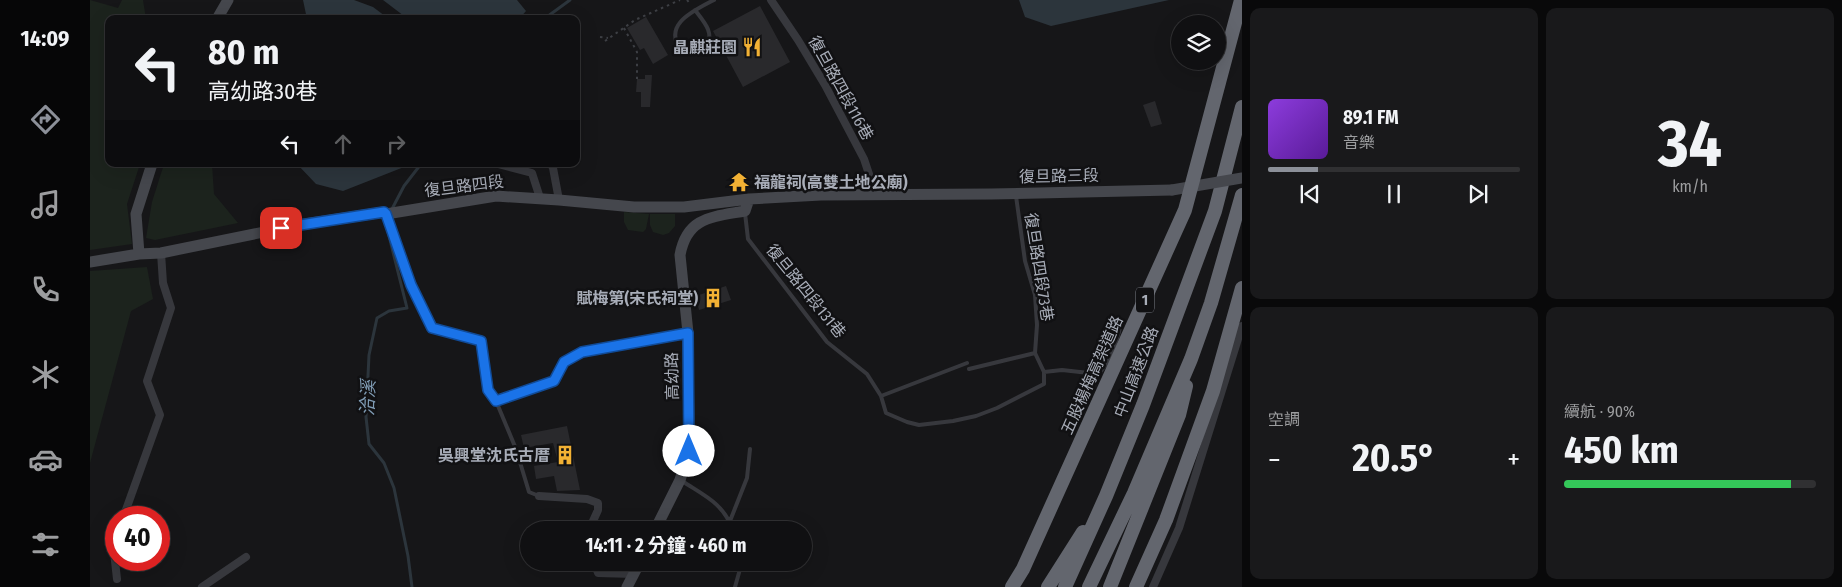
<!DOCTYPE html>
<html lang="zh-TW">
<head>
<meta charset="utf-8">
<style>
  body { margin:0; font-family:"Fira Sans Condensed","Noto Sans TC",sans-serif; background:#19191b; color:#f1f3f6; height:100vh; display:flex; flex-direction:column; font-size:19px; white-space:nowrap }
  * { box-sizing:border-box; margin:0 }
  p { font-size:16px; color:#9c9d9f }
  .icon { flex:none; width:28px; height:28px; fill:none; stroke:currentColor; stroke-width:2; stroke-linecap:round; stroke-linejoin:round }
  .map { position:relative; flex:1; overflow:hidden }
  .drawer { display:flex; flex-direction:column; gap:8px; padding:8px; background:#09090a; width:600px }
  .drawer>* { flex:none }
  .hud { position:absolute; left:15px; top:15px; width:475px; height:152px; border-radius:10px; box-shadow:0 5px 20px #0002,0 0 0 1px #303032; background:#101012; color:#f1f3f6; overflow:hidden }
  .fabs { position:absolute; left:1081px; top:15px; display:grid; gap:10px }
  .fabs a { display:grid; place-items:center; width:55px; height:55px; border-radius:50%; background:#101012; box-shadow:0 5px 20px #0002,0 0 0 1px #303032; font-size:25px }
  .speed { position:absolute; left:15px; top:506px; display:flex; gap:10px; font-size:25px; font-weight:700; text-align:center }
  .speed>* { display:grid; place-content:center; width:65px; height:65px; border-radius:50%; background:#101012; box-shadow:0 5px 20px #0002,0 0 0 1px #303032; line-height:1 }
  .speed .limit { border:8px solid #d22; background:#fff; color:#111 }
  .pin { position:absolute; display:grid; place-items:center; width:42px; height:42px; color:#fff; margin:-21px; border-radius:10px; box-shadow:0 2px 8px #0006 }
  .me { position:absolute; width:55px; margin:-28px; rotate:0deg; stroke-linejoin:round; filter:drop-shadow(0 0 4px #0008) }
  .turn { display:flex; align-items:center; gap:18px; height:105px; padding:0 20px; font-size:22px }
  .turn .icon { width:65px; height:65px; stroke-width:2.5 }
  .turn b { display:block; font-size:35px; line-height:42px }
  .lanes { display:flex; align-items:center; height:48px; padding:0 20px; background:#0003; justify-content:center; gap:25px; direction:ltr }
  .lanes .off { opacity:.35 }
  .big { font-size:38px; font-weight:700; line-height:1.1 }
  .drawer .widget { flex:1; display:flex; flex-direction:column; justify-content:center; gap:8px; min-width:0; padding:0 18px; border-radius:10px; background:#19191b }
  .drawer .dial { align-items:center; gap:0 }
  .dial b { font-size:65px; line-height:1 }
  .song { display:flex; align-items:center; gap:15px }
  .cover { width:60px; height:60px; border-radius:8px; background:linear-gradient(135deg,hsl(270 70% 55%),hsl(270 70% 35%)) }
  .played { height:5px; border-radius:2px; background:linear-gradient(90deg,#8c9099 20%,#303032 20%) }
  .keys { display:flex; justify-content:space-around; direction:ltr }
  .heat { display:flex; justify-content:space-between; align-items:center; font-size:28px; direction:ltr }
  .charge { height:8px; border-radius:4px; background:linear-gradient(90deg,#34c759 90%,#303032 0) }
  .drawer .tiles { flex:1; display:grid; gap:8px; grid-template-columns:repeat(2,1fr) }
  .trip { position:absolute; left:430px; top:521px; width:292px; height:50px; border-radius:25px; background:#101012; box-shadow:0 5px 20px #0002,0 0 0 1px #303032; font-weight:700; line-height:50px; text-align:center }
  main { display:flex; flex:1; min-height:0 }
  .dock { display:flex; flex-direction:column; width:90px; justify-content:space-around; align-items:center; background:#060607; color:#9c9d9f }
  .dock .icon { width:35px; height:35px }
  .dock .selected { color:#8c9099 }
  .dock b { font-size:22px; color:#f1f3f6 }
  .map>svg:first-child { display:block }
  .green { fill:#1c231d }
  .water { fill:#2c353c }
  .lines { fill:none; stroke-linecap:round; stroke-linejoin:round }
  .stream { stroke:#2c353c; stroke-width:3 }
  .building { fill:#29292c }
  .path { stroke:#3d3f44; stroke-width:2; stroke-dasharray:2.5 4; stroke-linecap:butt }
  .lane { stroke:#37383d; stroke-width:4 }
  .street { stroke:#37383d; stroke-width:8 }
  .secondary { stroke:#45474d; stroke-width:11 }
  .highway { stroke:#63666e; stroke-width:14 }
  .secondary-bridge { stroke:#45474d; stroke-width:11 }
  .highway-bridge { stroke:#63666e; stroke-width:14 }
  .route-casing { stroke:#114b97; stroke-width:12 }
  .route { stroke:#1a73e8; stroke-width:9 }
  .labels { text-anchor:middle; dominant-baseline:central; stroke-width:5; stroke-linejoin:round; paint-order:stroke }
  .shield { fill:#111113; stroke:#7b7e86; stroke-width:1 }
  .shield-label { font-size:15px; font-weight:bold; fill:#a8adb8 }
  .poi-label { font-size:16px; font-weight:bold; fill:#a8adb8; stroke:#111113; text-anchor:end }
  .street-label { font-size:16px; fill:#a8adb8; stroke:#111113 }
  .water-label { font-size:18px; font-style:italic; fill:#7f9bb3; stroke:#111113 }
</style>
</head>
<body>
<main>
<nav class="dock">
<b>14:09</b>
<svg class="icon selected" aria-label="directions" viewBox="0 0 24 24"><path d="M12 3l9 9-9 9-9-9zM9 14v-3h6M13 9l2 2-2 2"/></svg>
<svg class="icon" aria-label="music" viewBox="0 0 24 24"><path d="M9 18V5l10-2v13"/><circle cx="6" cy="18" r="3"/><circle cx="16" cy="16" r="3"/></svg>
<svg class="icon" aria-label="phone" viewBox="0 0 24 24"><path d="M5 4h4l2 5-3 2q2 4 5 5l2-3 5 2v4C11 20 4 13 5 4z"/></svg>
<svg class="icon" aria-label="climate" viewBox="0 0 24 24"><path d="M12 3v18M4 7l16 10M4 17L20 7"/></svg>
<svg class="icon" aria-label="car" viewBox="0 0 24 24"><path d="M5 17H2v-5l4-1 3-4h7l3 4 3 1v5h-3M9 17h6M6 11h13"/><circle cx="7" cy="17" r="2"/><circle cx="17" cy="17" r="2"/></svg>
<svg class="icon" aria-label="filters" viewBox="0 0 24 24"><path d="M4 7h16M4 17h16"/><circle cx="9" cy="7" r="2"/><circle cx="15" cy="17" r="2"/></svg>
</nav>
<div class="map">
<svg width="1152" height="587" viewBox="0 0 1152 587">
  <rect width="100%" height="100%" fill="#161618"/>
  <path class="green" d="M0,0L28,8L32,0H53L56,19H19V164H50L37,204L42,244L0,250Z
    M74,164H122L124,194L148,223L65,240L56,238L62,202Z
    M534,212L559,214L556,229L553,232L538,230L534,222Z
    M560,214H585V226L579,233L573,235L563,232L560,225Z
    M57,267L63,299L41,311L0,463V271Z"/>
  <path class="water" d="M213,0H264L283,7L299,19H217Z
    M293,0H427L436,11L429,19H318Z
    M929,0H1079L961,26L935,17Z
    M207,164H317L314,167L253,191L226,184Z"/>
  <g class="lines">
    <path class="stream" d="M454,19L480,0
      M302,209L314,186L331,164
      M296,224L317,308L299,311L287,318L279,355L276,417L279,444L294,463L304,488L318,556L322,587"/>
  </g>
  <path class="building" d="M670,6L700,62L653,87L623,31Z
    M556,17L578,55L563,64L554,48L550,50L537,28Z
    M555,75H562L560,107H551V92H546L547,79H555Z
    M1065,101L1072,124L1061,127L1053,105Z
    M636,286L641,300L609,310L606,296Z
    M477,426L490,490L467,491L464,476L446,479L444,466L468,462L463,443L434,448L431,435Z"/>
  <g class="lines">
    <path class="path" d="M597,0L601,5
      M534,28L547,52V79
      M510,37L518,38
      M515,41L545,20L590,0"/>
    <path class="lane" d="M605,10C615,23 624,32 617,48L609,52H592C571,25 603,11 624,0
      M926,196L935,261L945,295L947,325L945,353L954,372
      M655,213L658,239L737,342L777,374L791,396L796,413L817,422L829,425L863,421L886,416L907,408L954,384V372L972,370L1008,374C1017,367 1028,338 1030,327
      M297,216L321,285L342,328L391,341L398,390L406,401L426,449L439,492L449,496
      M879,369L945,353
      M791,396L877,363
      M406,401L464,381L474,362L492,352L595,333
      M592,481C615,496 633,503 643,530
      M640,521L657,478L660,449
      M645,587L652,562"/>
    <path class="street" d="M681,0L708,40L735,85L774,159L786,195
      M408,164L442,173L450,198
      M461,164L463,168L469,200
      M449,496L497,499L508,503V510L499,530
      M33,518L70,415L57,381L81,308L73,283L71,253
      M26,542L24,552L27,579
      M504,562L508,573L544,574
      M112,587L156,557
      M1063,587L1089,528L1152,326"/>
    <path class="secondary" d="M127,19L138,0
      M49,254L46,214L62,164
      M0,262L49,254L71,253L208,225L294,212L296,214L406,196L469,200L544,207H594L659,199L731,195L901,194L1082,190
      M565,530L590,480L599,451L598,333L590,255C597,217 622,217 655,211L659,199
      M537,587L550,562"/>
    <path class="highway" d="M958,587L993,532
      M975,587L1016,496L1053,405L1125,211L1152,107
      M999,587L1044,493L1101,359L1121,303L1152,195
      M1020,587L1089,415L1096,386
      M1046,587L1076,520L1123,391L1152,288"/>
    <path class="secondary-bridge" d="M1082,190L1152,178"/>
    <path class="highway-bridge" d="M922,587L933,569L1095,210L1151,0"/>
  </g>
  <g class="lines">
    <defs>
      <path id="route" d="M191,228L294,212L296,214L321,285L342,328L391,341L398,390L406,401L464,381L474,362L492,352L598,333L599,451"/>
    </defs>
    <use href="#route" class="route-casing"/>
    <use href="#route" class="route"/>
  </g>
  <defs>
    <symbol id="restaurant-bare" viewBox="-9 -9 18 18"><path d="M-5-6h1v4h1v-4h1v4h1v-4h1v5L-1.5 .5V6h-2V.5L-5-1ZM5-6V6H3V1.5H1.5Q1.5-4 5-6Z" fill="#f2b134" stroke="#111113" stroke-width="2.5" paint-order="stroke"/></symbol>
    <symbol id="temple-bare" viewBox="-9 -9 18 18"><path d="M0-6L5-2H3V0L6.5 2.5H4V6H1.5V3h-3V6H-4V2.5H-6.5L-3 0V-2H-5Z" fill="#f2b134" stroke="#111113" stroke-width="2.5" paint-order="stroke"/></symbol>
    <symbol id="building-bare" viewBox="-9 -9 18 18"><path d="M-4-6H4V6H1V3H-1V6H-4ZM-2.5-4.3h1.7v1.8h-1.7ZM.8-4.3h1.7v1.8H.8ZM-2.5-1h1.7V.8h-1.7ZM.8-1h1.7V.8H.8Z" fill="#f2b134" stroke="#111113" stroke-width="2.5" paint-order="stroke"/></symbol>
  </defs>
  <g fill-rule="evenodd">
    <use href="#restaurant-bare" x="648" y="33" width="28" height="28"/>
    <use href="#temple-bare" x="635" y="168" width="28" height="28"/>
    <use href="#building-bare" x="609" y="284" width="28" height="28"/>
    <use href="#building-bare" x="461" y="441" width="28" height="28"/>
  </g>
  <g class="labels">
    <rect class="shield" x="1046" y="287.5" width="18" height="25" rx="4"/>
    <g class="shield-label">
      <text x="1055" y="300">1</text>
    </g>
    <g class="poi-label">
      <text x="647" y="47">晶麒莊園</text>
      <text x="664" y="182" text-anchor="start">福龍祠(高雙土地公廟)</text>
      <text x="608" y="298">賦梅第(宋氏祠堂)</text>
      <text x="460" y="455">吳興堂沈氏古厝</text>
    </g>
    <g class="street-label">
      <text transform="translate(751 88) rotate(61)">復旦路四段116巷</text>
      <text transform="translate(969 176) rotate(-1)">復旦路三段</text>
      <text transform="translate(374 186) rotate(-7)">復旦路四段</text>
      <text transform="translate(949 267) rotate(81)">復旦路四段73巷</text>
      <text transform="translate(716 291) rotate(51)">復旦路四段131巷</text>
      <text transform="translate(1046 372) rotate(-69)">中山高速公路</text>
      <text transform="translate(1002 375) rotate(-66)">五股楊梅高架道路</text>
      <text transform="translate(582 376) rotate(-91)">高幼路</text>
    </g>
    <g class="water-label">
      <text transform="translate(278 398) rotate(-88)">洽溪</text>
    </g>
  </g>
</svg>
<div class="fabs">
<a><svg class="icon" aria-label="layers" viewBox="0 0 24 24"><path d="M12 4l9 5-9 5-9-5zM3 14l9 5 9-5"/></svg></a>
</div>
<div class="speed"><div class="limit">40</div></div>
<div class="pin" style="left:191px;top:228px;background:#d93025"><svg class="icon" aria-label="arrive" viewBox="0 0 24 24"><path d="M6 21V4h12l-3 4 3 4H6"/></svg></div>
<svg class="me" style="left:599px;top:451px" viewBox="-20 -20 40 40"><circle r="19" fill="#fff"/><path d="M0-13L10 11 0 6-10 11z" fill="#1a73e8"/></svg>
<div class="trip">14:11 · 2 分鐘 · 460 m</div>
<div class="hud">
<div class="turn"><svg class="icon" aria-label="left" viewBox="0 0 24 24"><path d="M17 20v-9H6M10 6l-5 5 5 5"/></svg><div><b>80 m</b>高幼路30巷</div></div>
<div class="lanes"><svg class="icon" aria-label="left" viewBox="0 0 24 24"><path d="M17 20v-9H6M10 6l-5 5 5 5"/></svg><svg class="icon off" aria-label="ahead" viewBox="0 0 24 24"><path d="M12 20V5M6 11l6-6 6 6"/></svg><svg class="icon off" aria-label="right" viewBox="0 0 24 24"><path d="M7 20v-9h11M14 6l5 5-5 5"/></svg></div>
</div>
</div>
<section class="drawer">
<div class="tiles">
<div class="widget">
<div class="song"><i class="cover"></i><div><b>89.1 FM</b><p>音樂</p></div></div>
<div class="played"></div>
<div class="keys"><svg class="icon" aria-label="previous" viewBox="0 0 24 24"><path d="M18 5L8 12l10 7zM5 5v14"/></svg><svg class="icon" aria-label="pause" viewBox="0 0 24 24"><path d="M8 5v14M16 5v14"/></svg><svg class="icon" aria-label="next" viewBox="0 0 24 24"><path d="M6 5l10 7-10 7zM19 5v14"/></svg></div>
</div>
<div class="widget dial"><b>34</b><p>km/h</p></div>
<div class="widget"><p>空調</p>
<div class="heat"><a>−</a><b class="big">20.5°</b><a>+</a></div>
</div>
<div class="widget"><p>續航 · 90%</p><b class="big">450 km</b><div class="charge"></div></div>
</div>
</section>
</main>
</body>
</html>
